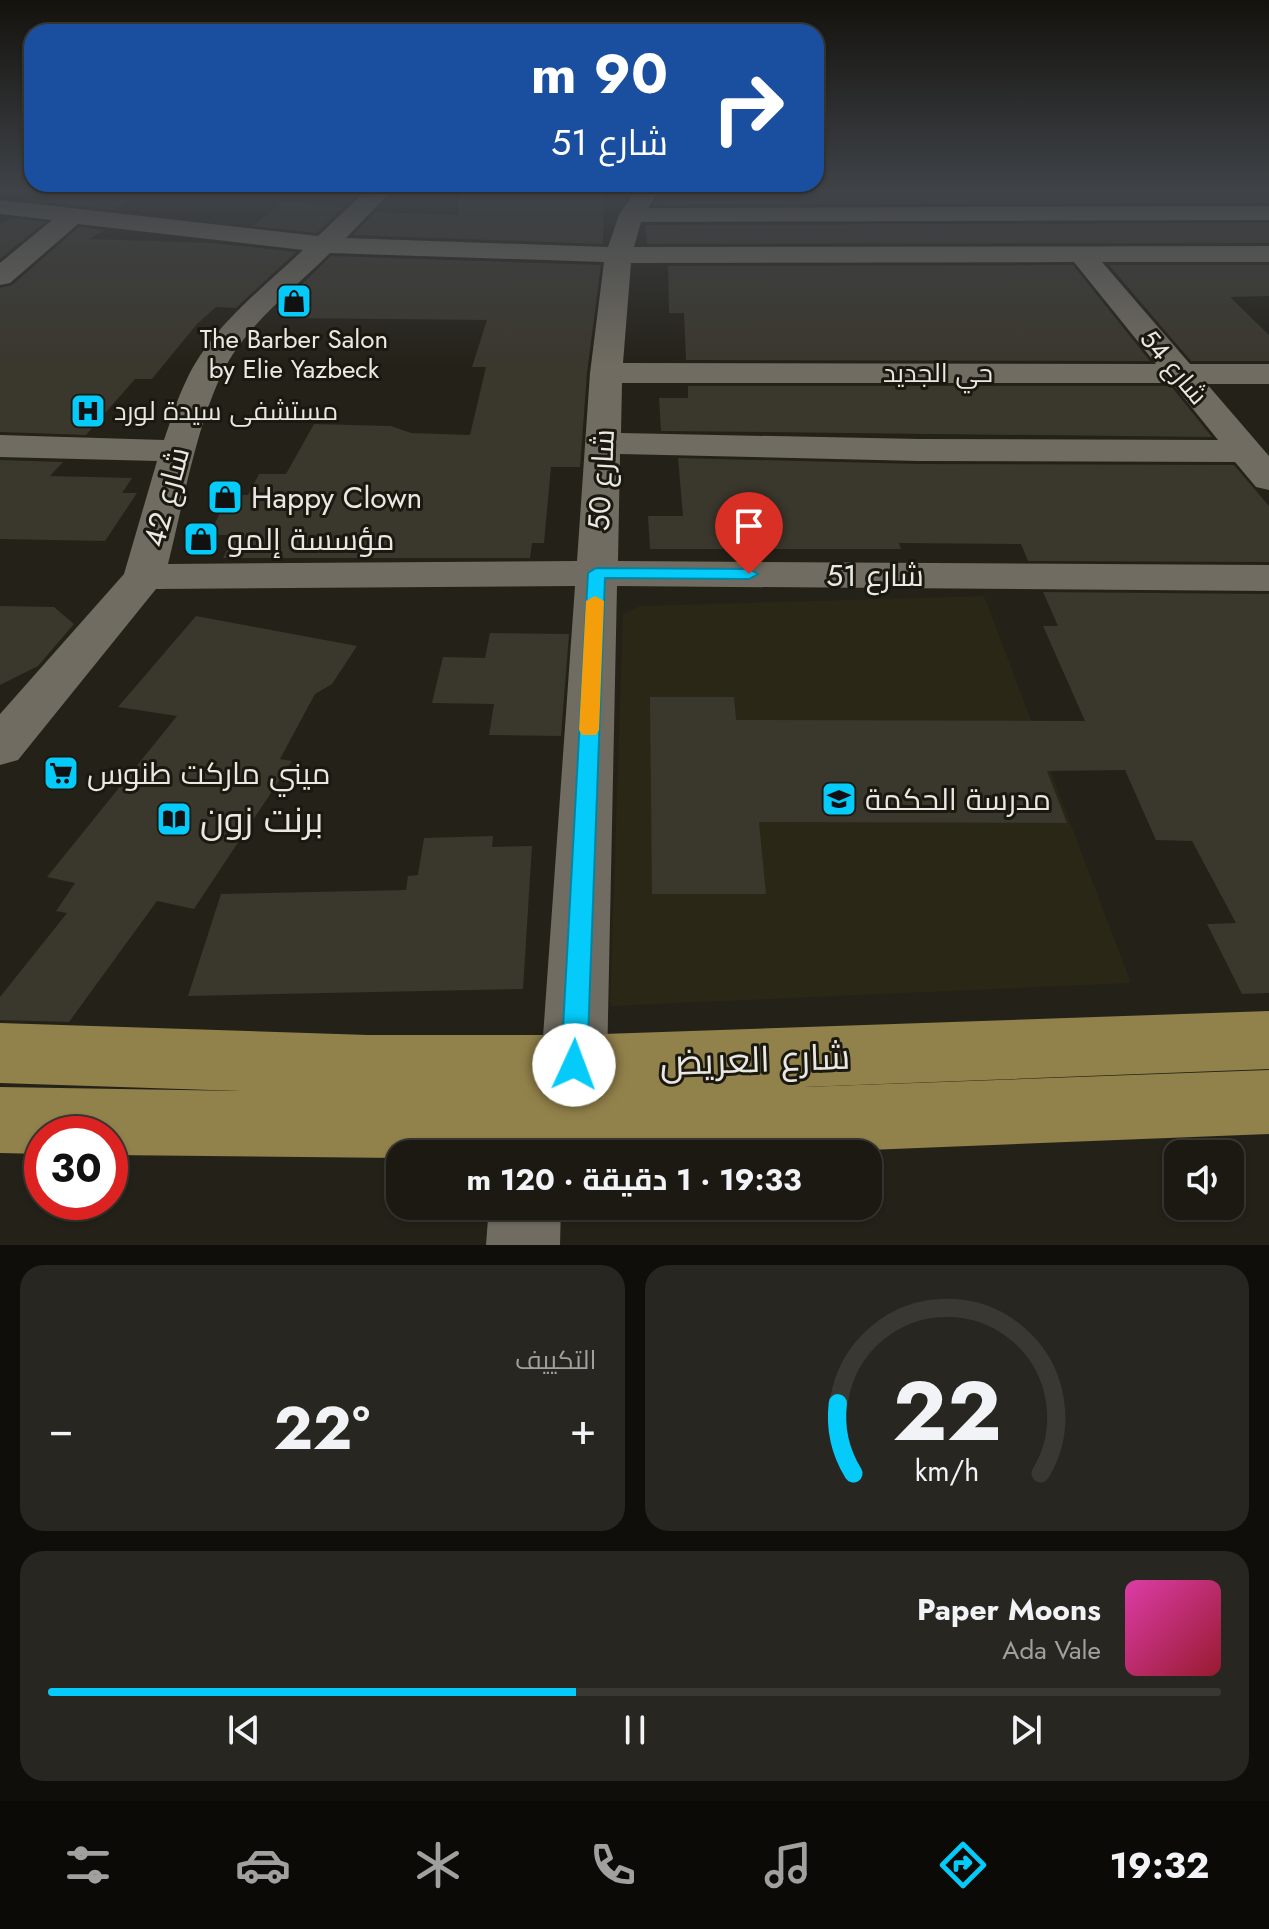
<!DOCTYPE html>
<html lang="ar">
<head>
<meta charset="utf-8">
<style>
  body { margin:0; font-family:Jost,Cairo,sans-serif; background:#282620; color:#f1f3f6; direction:rtl; height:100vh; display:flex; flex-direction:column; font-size:30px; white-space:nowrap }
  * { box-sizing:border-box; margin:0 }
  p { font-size:26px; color:#a0a09f }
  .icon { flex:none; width:44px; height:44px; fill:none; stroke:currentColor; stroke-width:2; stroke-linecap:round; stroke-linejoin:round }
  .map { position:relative; height:1245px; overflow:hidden; direction:ltr }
  .sheet { display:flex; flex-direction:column; gap:20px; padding:20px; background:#0f0e0a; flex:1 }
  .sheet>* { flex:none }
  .banner { position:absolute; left:24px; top:24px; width:800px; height:168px; border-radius:24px; box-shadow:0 2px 6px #0004,0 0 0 2px #393832; direction:rtl; background:#1a4fa0; color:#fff; overflow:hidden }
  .tools { position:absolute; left:1164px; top:1140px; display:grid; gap:16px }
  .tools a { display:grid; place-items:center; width:80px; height:80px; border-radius:16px; background:#1b1912; box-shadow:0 2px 6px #0004,0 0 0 2px #393832; font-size:40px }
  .speed { position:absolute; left:24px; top:1116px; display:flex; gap:16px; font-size:40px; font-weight:700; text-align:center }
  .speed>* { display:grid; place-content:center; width:104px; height:104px; border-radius:50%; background:#1b1912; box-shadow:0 2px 6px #0004,0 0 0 2px #393832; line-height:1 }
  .speed .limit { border:12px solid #d22; background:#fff; color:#111 }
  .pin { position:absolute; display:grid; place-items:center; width:68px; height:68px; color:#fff; margin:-82px -34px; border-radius:50% 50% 50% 0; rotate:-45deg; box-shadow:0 0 8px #0007 }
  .pin .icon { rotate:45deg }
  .me { position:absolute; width:88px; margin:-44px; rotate:2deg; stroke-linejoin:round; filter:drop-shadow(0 0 6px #0008) }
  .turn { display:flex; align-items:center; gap:28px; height:168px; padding:0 24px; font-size:36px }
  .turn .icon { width:104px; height:104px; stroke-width:2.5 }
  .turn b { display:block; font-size:56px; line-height:68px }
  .big { font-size:60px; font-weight:700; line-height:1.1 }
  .sheet .card { flex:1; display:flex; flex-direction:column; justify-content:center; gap:12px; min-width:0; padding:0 28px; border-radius:24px; background:#282620 }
  .sheet .dial { align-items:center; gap:0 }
  .dial svg { height:208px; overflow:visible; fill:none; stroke:#393832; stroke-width:7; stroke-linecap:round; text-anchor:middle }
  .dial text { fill:#f1f3f6; stroke:none }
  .song { display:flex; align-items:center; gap:24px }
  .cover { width:96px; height:96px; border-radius:12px; background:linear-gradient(135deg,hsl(320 70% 55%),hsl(350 70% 35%)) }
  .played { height:8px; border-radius:4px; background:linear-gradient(90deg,#04cbf9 45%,#393832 45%) }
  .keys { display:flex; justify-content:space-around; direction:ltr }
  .heat { display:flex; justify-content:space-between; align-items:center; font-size:44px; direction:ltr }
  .sheet .tiles { flex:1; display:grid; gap:20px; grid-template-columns:1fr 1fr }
  .card:last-child { grid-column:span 2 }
  .trip { position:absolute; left:386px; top:1140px; width:496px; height:80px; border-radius:24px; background:#1b1912; box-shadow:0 2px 6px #0004,0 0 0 2px #393832; font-weight:700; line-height:80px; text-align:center; direction:rtl }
  .dock { display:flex; height:128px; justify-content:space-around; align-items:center; background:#0b0a07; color:#a0a09f }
  .dock .icon { width:56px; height:56px }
  .dock .selected { color:#04cbf9 }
  .dock b { font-size:36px; color:#f1f3f6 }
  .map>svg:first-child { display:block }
  .built { fill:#2b2717 }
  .building { fill:#3a372d }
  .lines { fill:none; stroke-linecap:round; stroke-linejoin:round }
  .minor { fill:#706c61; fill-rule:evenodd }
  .major { fill:#91814a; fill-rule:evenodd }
  .route { fill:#04cbf9; stroke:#0384a2; stroke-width:2 }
  .slow { fill:#f59e0b }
  .labels { text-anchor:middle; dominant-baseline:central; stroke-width:6; stroke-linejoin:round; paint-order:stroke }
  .far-poi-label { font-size:26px; fill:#eae8e2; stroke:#1a180f }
  .far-street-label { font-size:26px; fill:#eae8e2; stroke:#1a180f }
  .street-label { font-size:30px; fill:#eae8e2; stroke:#1a180f }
  .poi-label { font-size:30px; fill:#eae8e2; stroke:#1a180f; text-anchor:start }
  .near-poi-label { font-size:36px; fill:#eae8e2; stroke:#1a180f; text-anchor:start }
  .near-street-label { font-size:36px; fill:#eae8e2; stroke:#1a180f }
</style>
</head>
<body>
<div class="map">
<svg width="1269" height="1245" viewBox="0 0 1269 1245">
  <rect width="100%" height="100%" fill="#242118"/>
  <path class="built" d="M984,596L1131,983L610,1006L623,614L640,606Z"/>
  <path class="building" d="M64,190H144L114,210L43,202Z
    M459,190H604L603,244L353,235L375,212L459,215Z
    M662,190H1269V203L653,205Z
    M283,202L343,206L317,233L252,226Z
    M11,218L45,222L0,259V224Z
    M1269,223V243L647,244L645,225Z
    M79,227L105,230L89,239L213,243L296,252L236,308L216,307L197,324L152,379H135L86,435L0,432V288L12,285Z
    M331,256L601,265L587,373L580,467H551L544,543H532L530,558H223L234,535H209L229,495H248L259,474H286L314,424L391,426L411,433L470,435L486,367H472L487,320L283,318L287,310H275Z
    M1073,265L1150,361L686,360L684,313H669L668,266Z
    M1109,265H1269V296L1230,297L1269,335V361H1191Z
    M688,386H1171L1212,437L661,431L659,398H688Z
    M678,458L919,464L1234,465L1269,506V562L1028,561L1021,544L899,543L901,549H650L648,516H683Z
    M0,460L63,462L50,476L132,478L122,493H137L105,541L0,539Z
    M1043,592L1269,594V993L1242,994L1207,924L1236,923L1192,841L1156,840L1125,770L1047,771L1067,823L759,822L766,894H652L650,697H734L736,720L1085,721L1043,626H1058Z
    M0,606L54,607L74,624L38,666L0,685Z
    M196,616L357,646L332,684L315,694L280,759L292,761L194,909L157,901L69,1022L0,1020V997L67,913L56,911L75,883L47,877L177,716L118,707Z
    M490,633L569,634L561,736L489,735L494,704L432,703L443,657L485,658Z
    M493,836L492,847L532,846L523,989L188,996L221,894L406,890L408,876L418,875L424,838Z"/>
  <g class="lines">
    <path class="minor" d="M367,190H392L346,238L608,247L619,215L636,190H659L648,208L1269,206V220L641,222L634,247L1269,246V262H1102L1190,364H1269V384H1207L1269,456V490L1256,487L1235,462L919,461L620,454L618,561L1269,565V591L617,586L607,1065L597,1086L574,1095L551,1086L541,1065L575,586L156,589L18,760L0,765V714L124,574L157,461L0,457V435L164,440C171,420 177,399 186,381C211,327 261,290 303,250L78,224L10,283L0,285V263L52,220L0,214V200L318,236ZM330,253L604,262L590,373L577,561L168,564C183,505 200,404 233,354C258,316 298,285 330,253ZM1074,262L1156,364L623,363L631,263ZM622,383H1172L1218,440L919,439L621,433Z
      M489,1206H561L560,1245H486Z"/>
    <path class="major" d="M1269,1011V1069L804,1087L1269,1070V1134L793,1153L400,1154V1158L110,1155V1134H42V1154L0,1153V1087L241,1091L0,1083V1023L368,1035H574Z"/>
  </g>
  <linearGradient id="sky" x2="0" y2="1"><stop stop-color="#14120d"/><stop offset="0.52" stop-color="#3f4348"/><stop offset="1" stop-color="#3f4348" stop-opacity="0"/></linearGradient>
  <rect width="1269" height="365" fill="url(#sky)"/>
  <path class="route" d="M596,568L749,569L758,574L749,579L605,578L587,1065L584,1074L574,1078L564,1074L561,1065L588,573Z"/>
  <path class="slow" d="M595,596L604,601L599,730L596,735H582L579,730L586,601Z"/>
  <defs>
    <symbol id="shop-square" viewBox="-11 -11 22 22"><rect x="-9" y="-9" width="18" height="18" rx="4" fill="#04cbf9" stroke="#1a180f"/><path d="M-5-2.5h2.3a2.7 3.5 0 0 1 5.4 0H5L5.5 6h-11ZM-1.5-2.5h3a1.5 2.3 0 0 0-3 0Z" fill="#111"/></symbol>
    <symbol id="hospital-square" viewBox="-11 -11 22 22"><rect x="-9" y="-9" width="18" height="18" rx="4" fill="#04cbf9" stroke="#1a180f"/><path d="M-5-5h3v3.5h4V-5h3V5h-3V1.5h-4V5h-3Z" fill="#111"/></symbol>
    <symbol id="supermarket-square" viewBox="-11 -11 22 22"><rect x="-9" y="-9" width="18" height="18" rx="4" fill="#04cbf9" stroke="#1a180f"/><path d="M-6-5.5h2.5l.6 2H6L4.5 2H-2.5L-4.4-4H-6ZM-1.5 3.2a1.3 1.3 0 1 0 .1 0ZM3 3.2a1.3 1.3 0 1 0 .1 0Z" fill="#111"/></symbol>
    <symbol id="school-square" viewBox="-11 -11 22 22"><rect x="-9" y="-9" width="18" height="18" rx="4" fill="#04cbf9" stroke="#1a180f"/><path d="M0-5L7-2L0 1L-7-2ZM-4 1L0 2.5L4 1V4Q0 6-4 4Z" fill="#111"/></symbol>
    <symbol id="library-square" viewBox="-11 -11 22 22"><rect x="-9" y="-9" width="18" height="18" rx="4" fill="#04cbf9" stroke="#1a180f"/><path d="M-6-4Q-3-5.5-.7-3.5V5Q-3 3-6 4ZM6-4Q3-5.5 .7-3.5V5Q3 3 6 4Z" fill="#111"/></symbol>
  </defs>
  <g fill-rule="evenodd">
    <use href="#shop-square" x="274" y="281" width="40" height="40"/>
    <use href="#hospital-square" x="68" y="391" width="40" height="40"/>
    <use href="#shop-square" x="205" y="477" width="40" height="40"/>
    <use href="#shop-square" x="181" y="519" width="40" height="40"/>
    <use href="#supermarket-square" x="41" y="753" width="40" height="40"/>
    <use href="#school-square" x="819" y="779" width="40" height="40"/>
    <use href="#library-square" x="154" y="799" width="40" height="40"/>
  </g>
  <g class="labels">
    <g class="far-poi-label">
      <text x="294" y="339">The Barber Salon<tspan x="294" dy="30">by Elie Yazbeck</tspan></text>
      <text x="114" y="411" text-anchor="start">مستشفى سيدة لورد</text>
    </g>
    <g class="far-street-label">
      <text transform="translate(1174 367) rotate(50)">شارع 54</text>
      <text x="938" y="373">حي الجديد</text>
    </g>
    <g class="street-label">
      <text transform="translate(601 480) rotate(-87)">شارع 50</text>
      <text transform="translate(166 497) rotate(-75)">شارع 42</text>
      <text x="875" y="575">شارع 51</text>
    </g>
    <g class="poi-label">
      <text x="251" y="497">Happy Clown</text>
      <text x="227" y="539">مؤسسة إلمو</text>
      <text x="87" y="773">ميني ماركت طنوس</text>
      <text x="865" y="799">مدرسة الحكمة</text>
    </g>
    <g class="near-poi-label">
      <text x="200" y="819">برنت زون</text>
    </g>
    <g class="near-street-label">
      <text transform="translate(755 1059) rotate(-2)">شارع العريض</text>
    </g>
  </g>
</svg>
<div class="tools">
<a><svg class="icon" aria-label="sound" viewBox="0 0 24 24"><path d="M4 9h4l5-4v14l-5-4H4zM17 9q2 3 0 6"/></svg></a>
</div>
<div class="speed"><div class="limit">30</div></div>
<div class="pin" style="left:749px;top:574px;background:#d93025"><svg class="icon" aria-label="arrive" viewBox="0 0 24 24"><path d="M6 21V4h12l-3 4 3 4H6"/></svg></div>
<svg class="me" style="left:574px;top:1065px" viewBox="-20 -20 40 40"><circle r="19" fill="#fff"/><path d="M0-13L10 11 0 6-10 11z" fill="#04cbf9"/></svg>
<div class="trip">19:33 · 1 دقيقة · 120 m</div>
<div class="banner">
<div class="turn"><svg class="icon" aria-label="right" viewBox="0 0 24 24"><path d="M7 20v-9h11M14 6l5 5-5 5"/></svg><div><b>90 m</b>شارع 51</div></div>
</div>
</div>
<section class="sheet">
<div class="tiles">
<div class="card dial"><svg viewBox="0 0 100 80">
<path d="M14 69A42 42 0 1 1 86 69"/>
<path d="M14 69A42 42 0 0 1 8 42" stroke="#04cbf9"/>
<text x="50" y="56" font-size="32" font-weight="700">22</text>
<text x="50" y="72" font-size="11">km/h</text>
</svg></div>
<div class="card"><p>التكييف</p>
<div class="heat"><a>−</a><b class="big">22°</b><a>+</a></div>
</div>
<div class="card">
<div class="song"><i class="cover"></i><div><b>Paper Moons</b><p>Ada Vale</p></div></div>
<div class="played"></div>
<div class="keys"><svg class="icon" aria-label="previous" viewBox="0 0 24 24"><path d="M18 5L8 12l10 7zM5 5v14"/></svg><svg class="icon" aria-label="pause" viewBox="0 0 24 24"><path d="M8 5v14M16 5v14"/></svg><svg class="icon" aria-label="next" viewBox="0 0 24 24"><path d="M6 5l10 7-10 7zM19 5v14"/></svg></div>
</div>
</div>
</section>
<nav class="dock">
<b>19:32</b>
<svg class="icon selected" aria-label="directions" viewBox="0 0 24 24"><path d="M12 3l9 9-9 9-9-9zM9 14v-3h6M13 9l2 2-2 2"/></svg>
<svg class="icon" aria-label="music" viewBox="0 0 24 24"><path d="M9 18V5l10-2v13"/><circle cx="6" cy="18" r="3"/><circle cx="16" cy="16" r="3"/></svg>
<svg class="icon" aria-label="phone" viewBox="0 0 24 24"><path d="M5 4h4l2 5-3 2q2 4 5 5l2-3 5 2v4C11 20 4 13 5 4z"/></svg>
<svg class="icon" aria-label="climate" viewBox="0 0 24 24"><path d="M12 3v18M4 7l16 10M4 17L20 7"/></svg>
<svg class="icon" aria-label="car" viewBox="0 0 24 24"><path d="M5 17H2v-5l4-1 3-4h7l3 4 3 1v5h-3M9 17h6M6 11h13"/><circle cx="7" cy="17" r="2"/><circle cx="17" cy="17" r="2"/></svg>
<svg class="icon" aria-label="filters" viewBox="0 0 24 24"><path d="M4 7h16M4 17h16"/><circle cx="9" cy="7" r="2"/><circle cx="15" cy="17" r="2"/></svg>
</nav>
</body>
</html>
